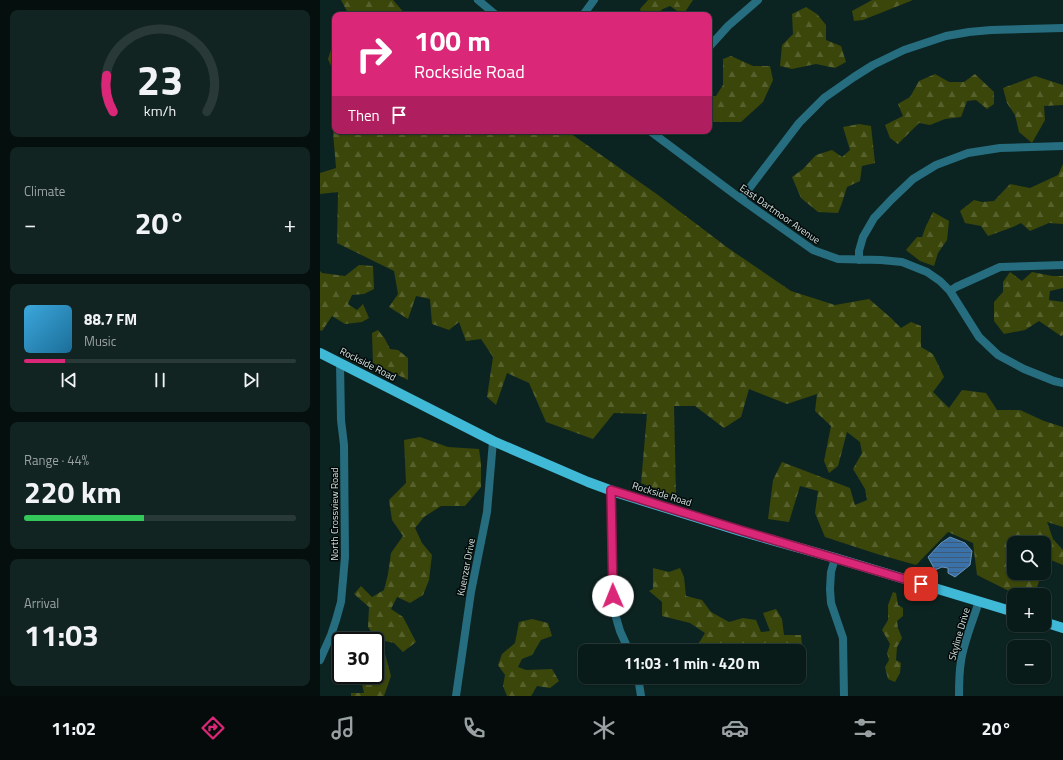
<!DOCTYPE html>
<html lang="en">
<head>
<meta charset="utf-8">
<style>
  body { margin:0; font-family:"Titillium Web",sans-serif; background:#122422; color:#f1f3f6; height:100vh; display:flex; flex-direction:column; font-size:15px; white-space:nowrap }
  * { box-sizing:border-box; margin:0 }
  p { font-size:13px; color:#99a1a2 }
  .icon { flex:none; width:22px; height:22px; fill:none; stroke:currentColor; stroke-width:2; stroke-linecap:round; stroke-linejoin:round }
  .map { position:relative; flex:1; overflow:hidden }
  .panel { display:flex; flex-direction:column; gap:10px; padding:10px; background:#050f0e; width:320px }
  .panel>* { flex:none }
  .top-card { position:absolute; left:12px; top:12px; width:380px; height:122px; border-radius:8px; box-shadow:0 1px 3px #0004,0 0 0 1px #293938; background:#db2777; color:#fff; overflow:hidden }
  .tools { position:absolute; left:687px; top:536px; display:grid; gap:8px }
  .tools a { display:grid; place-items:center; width:44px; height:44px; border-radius:8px; background:#091b19; box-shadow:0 1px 3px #0004,0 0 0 1px #293938; font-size:20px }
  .speed { position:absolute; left:12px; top:632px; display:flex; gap:8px; font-size:20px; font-weight:700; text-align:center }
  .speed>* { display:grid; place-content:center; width:52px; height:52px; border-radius:50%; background:#091b19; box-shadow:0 1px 3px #0004,0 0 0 1px #293938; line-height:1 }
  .speed .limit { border:2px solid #111; border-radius:6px; background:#fff; color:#111 }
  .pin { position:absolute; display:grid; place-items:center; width:34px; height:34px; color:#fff; margin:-17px; border-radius:8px; box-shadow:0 2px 6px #0006 }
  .me { position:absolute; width:44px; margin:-22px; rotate:359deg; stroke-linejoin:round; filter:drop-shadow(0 0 3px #0008) }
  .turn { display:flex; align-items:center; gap:14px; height:84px; padding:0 16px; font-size:18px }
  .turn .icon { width:52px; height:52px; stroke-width:2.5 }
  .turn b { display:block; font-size:28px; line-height:34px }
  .then { display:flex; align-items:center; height:38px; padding:0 16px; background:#0003; gap:8px; font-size:15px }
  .big { font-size:30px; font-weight:700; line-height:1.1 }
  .panel .widget { flex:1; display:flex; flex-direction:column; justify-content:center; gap:6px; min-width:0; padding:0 14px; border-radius:8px; background:#122422 }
  .panel .dial { align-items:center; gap:0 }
  .dial svg { height:104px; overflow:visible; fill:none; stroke:#293938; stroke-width:7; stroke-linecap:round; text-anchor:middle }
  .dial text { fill:#f1f3f6; stroke:none }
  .song { display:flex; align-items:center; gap:12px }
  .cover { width:48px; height:48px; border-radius:6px; background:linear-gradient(135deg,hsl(200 70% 55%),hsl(200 70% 35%)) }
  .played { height:4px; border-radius:2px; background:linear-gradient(90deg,#db2777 15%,#293938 15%) }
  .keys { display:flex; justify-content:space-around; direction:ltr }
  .heat { display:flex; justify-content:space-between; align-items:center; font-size:22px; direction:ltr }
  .charge { height:6px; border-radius:3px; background:linear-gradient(90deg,#34c759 44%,#293938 0) }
  .trip { position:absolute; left:258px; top:644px; width:228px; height:40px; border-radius:8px; background:#091b19; box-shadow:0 1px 3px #0004,0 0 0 1px #293938; font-weight:700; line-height:40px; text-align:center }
  .dock { display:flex; height:64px; justify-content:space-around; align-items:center; background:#040b0a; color:#99a1a2 }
  .dock .icon { width:28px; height:28px }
  .dock .active { color:#db2777 }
  .dock b { font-size:18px; color:#f1f3f6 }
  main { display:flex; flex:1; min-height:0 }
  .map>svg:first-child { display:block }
  .forest { fill:url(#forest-firs) }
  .water { fill:url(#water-rules); stroke:#6893ba }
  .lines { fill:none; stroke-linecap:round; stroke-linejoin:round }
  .street { stroke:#266d7f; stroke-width:8 }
  .primary { stroke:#40b9d7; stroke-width:10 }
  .route-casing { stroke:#8e194d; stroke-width:10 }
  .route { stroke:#db2777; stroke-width:7 }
  .labels { text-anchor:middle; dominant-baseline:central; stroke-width:3; stroke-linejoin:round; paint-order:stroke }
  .street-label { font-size:10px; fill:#d4e2e0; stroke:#030b0a }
</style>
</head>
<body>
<main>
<section class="panel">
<div class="widget dial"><svg viewBox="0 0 100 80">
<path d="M14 69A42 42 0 1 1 86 69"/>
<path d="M14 69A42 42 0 0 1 9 41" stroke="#db2777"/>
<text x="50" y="56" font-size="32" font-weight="700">23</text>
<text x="50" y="72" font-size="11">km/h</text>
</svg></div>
<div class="widget"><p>Climate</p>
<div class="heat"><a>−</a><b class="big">20°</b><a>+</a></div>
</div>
<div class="widget">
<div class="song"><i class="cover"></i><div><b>88.7 FM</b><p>Music</p></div></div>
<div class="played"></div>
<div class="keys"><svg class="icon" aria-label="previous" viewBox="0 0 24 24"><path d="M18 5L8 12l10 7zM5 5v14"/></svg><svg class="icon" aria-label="pause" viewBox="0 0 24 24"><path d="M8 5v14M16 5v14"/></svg><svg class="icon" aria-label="next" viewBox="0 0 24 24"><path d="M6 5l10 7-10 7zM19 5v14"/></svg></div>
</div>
<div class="widget"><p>Range · 44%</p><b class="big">220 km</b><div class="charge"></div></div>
<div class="widget"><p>Arrival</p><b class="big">11:03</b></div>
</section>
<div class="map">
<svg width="743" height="696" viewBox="0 0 743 696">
  <defs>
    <pattern id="forest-firs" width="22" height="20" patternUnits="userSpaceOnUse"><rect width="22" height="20" fill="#3b460a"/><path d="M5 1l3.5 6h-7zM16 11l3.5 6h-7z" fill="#56602d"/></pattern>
    <pattern id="water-rules" width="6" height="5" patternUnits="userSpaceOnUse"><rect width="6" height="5" fill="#3a71a9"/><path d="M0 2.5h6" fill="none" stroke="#3d5a76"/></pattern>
  </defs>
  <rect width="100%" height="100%" fill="#0c2421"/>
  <path class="forest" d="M21,0H73L86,15H29Z
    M328,0H373L363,15L350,6L343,9L334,15H322L320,9Z
    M552,0H593L543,20L534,21L532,11Z
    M486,7L497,14L506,25V40L521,46L526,62L515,68L496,64L472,69L460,66L462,45L473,34L472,14Z
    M15,37V75L8,59Z
    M411,56L433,66H450L453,80L443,102L421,122H389V96H396L403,85V59Z
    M615,74L629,82H644L655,74L674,92V104L667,109L656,100L647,101L641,117L625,119L610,125L599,123L578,144L570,138L565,125L583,116L578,104L590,97L599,81Z
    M715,76L743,85V105L724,106L725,120L712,143L699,132L695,115L687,103L683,88Z
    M15,104V131H247L338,195L408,248L471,291L515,305L549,299L571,318L581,328L591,322L601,326V347L613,354L624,377L613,392L629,408L642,390L666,393L677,410H700L724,421L743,427V527L727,522L733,539L743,550V565L726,558L724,564V543H694V573H722L716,590L693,593L657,575L653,543L628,532L596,565L557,554L505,537L495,513L498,491L480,486L469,522L448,519L453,480L462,462L530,488L535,505L547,500L545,489L533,469L542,453L540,442L527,432L518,466L509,473L504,461L511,426L495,411L497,394L467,404L429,389L421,417L404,428L375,406H354L356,497L321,483L327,414L294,413L273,439L226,422L209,383L187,373L176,405L167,397L173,357L161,339L146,341L139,322L129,330L112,324L110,299L96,296L88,319L69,307L78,294L74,271L17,243L18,192L0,194V173L16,168L11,108Z
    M539,124L551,126L555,163L542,166L540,181L527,187L522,203L518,213L498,212L481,198L472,177L483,169L496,155L512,150L522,157L530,150L523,127Z
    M743,164V224L729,223L710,231L701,223L693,227L668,236L661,226L645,223L640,211L654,200L662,202L674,201L690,184L710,188L738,175Z
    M613,212L629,221L627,240L618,253L614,266L600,261L586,250L597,237H602L606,226Z
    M39,265L53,266L54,289L44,294L32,295L28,304L37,310L43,304L49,318L42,322L25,324L12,316L2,331L0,330V271L2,273L25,276Z
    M690,272L702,281L712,272L732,276H743V288L730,291L729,300L743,302V335L741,336L719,321L705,330L684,334L674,321V302L683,292V282Z
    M58,330L65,339L70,349L78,350L88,358V380L53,363L52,333Z
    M100,437L128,447L159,449L161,463V487L145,506H121L104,517L95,528L102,543L112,555L109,580L103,595L90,603L77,597L71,609L83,617L96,642L83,652L74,643L56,639L48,627L49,607L34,594L41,586L52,597L64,590L68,574L71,553L83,536L72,520L69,500L86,483L84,440Z
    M333,568L349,572L360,568L364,577L366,596L382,600L391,612L409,622L423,618L436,620L441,632L450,631L443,613L456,609L462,619L464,635H481L482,645L476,651H393L379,643L385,633L370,623L342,616V602L329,591L333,589Z
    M573,592L576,593L578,605L583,608V616L577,621L578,628L582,638L577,647L576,660L581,663L580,673L575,682L568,679L565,667L569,660L567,653L570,644L562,630L568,620V605Z
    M212,619L228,623L232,636L221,640L212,655L202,659L198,667L206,670L232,669L239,681L230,688L217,686L211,696H187L183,686L185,675L178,665L182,654L195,643L199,622Z
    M55,648L64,650L71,676L64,696H31V693H44L40,675H55Z"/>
  <path class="water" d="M630,537L645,543L652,551L650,565L635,577L628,573V568L622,567L615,570L608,557L621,543Z"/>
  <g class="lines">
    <path class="street" d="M158,0L176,15
      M263,15L274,0
      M389,47L408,26L438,0
      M330,131L421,199L493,250L518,259L561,260L582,262L607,272L620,281L630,291L659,337L678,355L704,369L734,381L743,383
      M421,199L479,123L504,98L534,77L553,65L584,50L626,36L649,32L671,30L743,28
      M539,260V251L543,237L554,218L572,199L593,179L616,165L648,153L680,148L743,146
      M630,291L636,287L680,267L743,265
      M291,490L293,595L295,614L300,631L309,651
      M515,558L511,572L510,589L511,603L523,638L524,696
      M0,660L11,635L16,620L21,602L25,557L24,445L21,420L20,363
      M318,677L321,696
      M136,696L151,592L167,512L173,441
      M639,696C639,684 639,673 641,661C644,641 653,621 659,601"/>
    <path class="primary" d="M0,353L173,441L268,482L298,493L420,531L515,558L694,612
      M724,622L743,628"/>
  </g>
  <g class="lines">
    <defs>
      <path id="route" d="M293,596L291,490L420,530L601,584"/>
    </defs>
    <use href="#route" class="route-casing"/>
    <use href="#route" class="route"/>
  </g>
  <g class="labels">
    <g class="street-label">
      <text transform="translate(460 214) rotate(35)">East Dartmoor Avenue</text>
      <text transform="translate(48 364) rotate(27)">Rockside Road</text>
      <text transform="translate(342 494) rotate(17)">Rockside Road</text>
      <text transform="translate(14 514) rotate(-90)">North Crossview Road</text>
      <text transform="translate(146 567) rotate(-79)">Kuenzer Drive</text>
      <text transform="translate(639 634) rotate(-74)">Skyline Drive</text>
    </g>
  </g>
</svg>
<div class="tools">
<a><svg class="icon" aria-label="search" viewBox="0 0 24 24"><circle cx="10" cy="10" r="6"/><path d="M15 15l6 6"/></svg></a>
<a>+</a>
<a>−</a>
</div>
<div class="speed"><div class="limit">30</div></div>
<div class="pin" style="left:601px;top:584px;background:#d93025"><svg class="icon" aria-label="arrive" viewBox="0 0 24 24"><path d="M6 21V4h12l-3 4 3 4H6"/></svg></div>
<svg class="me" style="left:293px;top:596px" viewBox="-20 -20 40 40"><circle r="19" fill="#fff"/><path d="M0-13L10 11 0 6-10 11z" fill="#db2777"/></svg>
<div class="trip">11:03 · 1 min · 420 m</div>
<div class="top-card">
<div class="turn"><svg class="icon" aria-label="right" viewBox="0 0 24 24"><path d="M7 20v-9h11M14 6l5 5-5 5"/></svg><div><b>100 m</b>Rockside Road</div></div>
<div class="then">Then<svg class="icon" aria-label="arrive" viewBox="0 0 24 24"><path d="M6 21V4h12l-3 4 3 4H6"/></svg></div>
</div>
</div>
</main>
<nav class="dock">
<b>11:02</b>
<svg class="icon active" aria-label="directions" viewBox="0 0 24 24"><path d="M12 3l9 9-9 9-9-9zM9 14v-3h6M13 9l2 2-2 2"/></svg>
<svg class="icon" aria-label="music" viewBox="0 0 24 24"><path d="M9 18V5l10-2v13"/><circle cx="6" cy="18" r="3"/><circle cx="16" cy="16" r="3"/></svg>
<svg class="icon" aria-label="phone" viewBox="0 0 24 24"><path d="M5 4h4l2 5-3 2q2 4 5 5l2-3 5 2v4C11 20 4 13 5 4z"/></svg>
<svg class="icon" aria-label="climate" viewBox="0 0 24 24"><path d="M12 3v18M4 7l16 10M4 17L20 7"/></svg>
<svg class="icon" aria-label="car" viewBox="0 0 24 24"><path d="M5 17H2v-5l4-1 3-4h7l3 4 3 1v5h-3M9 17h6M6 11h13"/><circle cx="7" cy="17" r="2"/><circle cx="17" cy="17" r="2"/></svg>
<svg class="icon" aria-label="filters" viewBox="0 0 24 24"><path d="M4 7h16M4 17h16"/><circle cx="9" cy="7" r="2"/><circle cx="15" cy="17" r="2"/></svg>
<b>20°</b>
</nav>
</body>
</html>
